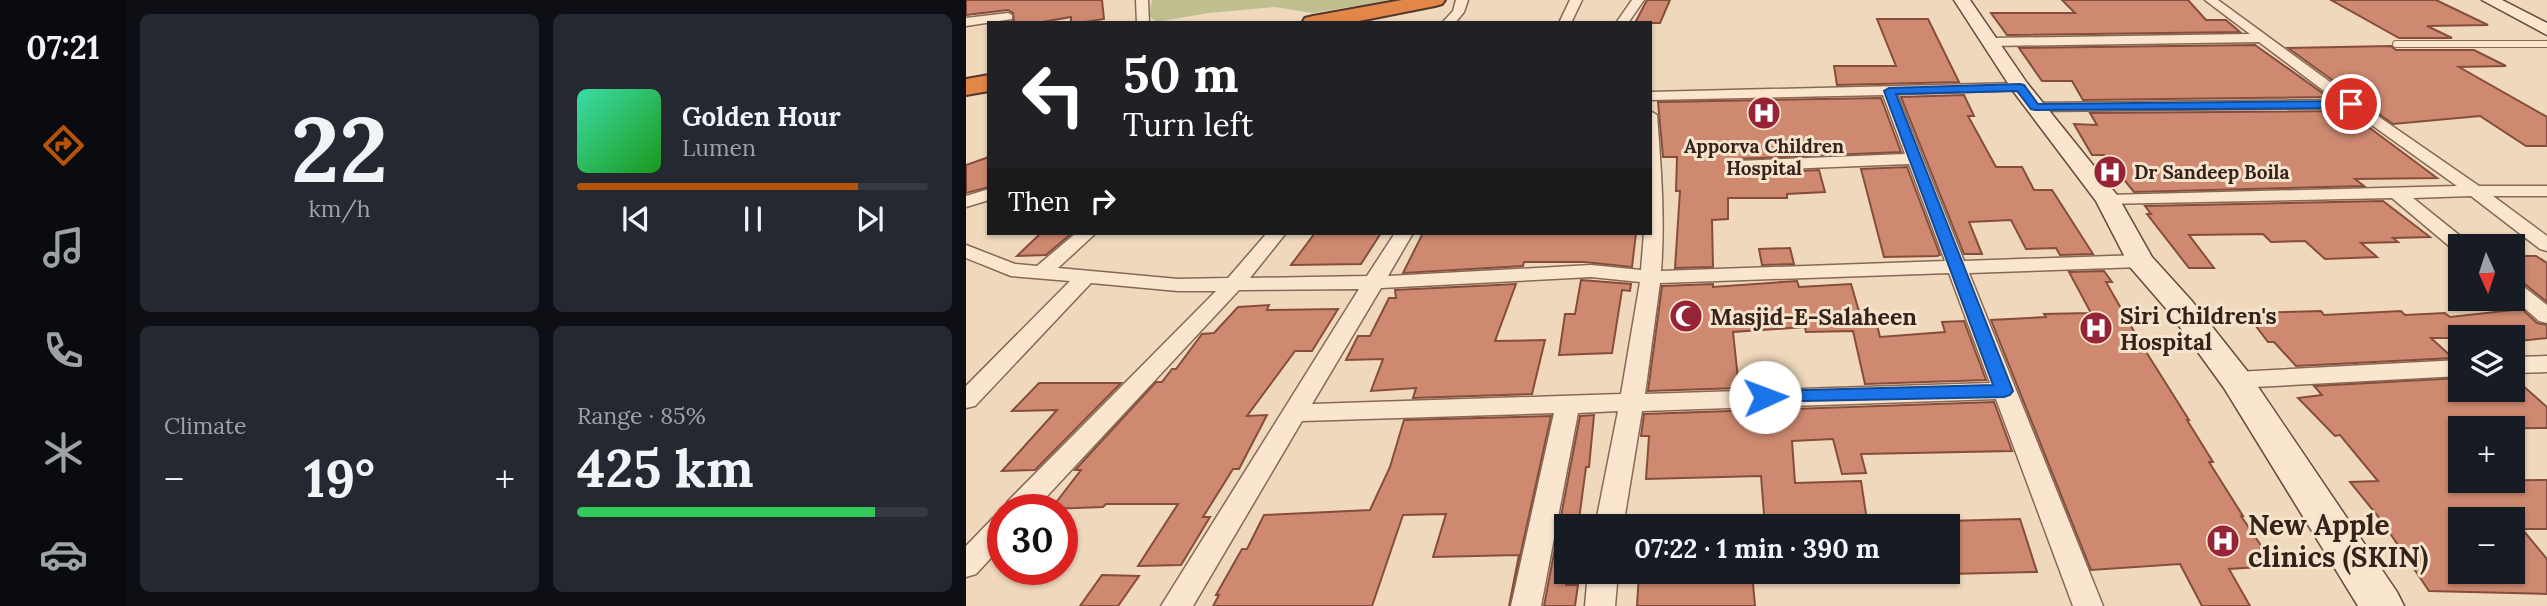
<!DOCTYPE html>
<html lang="en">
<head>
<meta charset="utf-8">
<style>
  body { margin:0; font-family:Lora,serif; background:#242831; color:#f1f3f6; height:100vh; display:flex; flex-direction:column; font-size:26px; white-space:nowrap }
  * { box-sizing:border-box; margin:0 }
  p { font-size:23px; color:#9ea1a6 }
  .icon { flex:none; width:38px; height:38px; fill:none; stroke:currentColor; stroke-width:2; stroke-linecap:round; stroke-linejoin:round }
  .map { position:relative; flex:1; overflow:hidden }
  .sheet { display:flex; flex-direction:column; gap:14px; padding:14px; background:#0d0f14; width:840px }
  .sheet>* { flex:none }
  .top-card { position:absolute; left:21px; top:21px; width:665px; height:214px; border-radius:0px; box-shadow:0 2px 5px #0004; background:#202124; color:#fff; overflow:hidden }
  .needle { width:46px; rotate:177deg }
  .buttons { position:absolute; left:1482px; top:234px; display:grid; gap:14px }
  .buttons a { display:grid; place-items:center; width:77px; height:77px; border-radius:0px; background:#171b24; box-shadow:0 2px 5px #0004; font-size:35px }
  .speed { position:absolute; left:21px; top:494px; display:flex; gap:14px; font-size:35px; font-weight:700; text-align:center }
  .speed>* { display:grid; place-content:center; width:91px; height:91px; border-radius:50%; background:#171b24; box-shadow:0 2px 5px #0004; line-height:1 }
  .speed .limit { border:10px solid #d22; background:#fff; color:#111 }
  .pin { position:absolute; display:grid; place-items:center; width:60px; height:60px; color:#fff; margin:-30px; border:4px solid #fff; border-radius:50%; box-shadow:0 2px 7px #0007 }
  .me { position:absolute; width:77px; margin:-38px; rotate:88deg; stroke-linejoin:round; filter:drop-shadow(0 0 5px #0008) }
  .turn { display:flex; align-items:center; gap:24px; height:147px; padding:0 21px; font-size:32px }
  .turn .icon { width:91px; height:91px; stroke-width:2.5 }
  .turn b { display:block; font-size:49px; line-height:60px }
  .then { display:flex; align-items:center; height:66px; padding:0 21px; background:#0003; gap:14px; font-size:26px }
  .big { font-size:52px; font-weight:800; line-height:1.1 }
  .sheet .card { flex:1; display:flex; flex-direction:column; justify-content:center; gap:10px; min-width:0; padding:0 24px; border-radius:10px; background:#242831 }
  .sheet .dial { align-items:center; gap:0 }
  .dial b { font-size:91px; line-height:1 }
  .song { display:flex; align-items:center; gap:21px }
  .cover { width:84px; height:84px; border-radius:10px; background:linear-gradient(135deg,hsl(160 70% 55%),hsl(120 70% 35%)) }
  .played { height:7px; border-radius:4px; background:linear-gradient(90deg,#b45309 80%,#363941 80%) }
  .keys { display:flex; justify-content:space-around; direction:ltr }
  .heat { display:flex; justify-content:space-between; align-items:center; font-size:38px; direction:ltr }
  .charge { height:10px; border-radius:5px; background:linear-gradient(90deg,#34c759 85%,#363941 0) }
  .sheet .tiles { flex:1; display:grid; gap:14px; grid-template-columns:repeat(2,1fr) }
  .trip { position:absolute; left:588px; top:514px; width:406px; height:70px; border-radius:0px; background:#171b24; box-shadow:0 2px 5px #0004; font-weight:800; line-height:70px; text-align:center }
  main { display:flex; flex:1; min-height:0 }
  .tabs { display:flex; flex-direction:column; width:126px; justify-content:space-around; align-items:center; background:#090b0e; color:#9ea1a6 }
  .tabs .icon { width:49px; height:49px }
  .tabs .on { color:#b45309 }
  .tabs b { font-size:32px; color:#f1f3f6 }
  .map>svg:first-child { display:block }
  .cemetery { fill:#c0bf90 }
  .building { fill:#ce8970; stroke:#864d3b; stroke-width:2; fill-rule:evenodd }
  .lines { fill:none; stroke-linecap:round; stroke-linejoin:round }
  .lane-casing { stroke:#866855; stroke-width:8 }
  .street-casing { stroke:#866855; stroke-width:3 }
  .secondary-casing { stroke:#684939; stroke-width:3 }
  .highway-casing { stroke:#53372a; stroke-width:4 }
  .lane { stroke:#fae6cf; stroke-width:6 }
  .street { fill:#fae6cf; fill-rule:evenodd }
  .secondary { fill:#fae6cf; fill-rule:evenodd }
  .highway { fill:#e28748; fill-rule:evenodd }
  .route { fill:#1a73e8; stroke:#114b97; stroke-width:2 }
  .labels { text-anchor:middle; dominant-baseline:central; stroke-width:6; stroke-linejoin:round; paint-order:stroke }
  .far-poi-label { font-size:19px; font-weight:bold; fill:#35231b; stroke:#f6e3cc }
  .poi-label { font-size:23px; font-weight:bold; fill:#35231b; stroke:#f6e3cc; text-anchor:start }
  .near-poi-label { font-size:28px; font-weight:bold; fill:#35231b; stroke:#f6e3cc; text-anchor:start }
</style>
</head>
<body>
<main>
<nav class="tabs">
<b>07:21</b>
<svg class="icon on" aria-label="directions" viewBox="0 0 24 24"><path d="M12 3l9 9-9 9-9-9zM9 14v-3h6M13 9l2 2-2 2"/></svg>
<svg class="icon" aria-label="music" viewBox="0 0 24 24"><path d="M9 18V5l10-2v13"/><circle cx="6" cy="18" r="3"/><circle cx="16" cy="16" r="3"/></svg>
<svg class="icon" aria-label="phone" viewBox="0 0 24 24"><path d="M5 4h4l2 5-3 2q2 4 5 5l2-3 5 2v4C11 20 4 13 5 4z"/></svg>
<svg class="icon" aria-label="climate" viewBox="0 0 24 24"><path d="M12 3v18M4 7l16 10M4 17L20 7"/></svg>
<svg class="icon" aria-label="car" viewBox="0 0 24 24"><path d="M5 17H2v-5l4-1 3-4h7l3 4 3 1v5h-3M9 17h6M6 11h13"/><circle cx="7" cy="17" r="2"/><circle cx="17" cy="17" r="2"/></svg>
</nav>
<section class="sheet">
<div class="tiles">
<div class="card dial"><b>22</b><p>km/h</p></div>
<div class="card">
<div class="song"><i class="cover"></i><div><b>Golden Hour</b><p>Lumen</p></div></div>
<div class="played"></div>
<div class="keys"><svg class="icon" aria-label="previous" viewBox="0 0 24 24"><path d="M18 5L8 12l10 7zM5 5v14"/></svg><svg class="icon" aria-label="pause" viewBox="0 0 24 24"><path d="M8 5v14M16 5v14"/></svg><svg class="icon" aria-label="next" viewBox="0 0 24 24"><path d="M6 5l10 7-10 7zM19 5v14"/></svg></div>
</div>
<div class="card"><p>Climate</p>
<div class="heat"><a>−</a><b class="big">19°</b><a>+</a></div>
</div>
<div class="card"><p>Range · 85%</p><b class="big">425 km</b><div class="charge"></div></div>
</div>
</section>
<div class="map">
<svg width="1581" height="606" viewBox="0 0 1581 606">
  <rect width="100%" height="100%" fill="#efd8bc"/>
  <path class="cemetery" d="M186,0H427L346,13L309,7L243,13L190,22L183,15Z"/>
  <path class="building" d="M0,0H136L138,19L113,23H105V17L71,23H39L48,21L47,13L42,10L0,15Z
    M681,0H704L694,23H669Z
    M1096,0H1222L1240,20H1260L1274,32L1041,35L1025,13H1109Z
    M1365,0H1470L1522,25L1461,26L1486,38H1433Z
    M911,19H962L993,82L871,85L868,66H930Z
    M1289,45L1362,97L1117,100L1106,81H1076L1053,48Z
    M1425,46L1430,50H1508L1540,66L1493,67L1581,117V146H1560L1514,116L1427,124L1322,48Z
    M998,95L1008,116H1002L1030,167H1056L1068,190H1086L1127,254L1094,255L1090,248L1060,249L1045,220L1003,222L1016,254H998L935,97Z
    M915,98L935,152L771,159L762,167L772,174L853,170L859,192L821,194V198H762V219L746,220L747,267L709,268L714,191H710L711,157H697L692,102Z
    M1381,111L1471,178L1389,179L1398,186L1168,192L1138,155H1126L1108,124L1131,125L1124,113Z
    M23,157V187L0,193V165Z
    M941,167L974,255L971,256L918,257L895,169Z
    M1417,201L1464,237L1427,238L1432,242L1395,243L1411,257L1359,259L1339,241L1305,242L1297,234L1223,235L1248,268H1223L1181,214H1185L1179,206Z
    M75,233H106L80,255L51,256Z
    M349,233H415L395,264L325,265Z
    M457,233H670L666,267L618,262H558L557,266L437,273Z
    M824,248L828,264L796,265L793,249Z
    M1547,256H1570L1581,263V302L1556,282L1547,280Z
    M1138,271L1146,282H1140L1177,347L1223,420H1221L1247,462H1243L1277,516H1275L1309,566L1263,569L1284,606H1236L1214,564L1125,570L1025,320L1080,317L1078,314L1125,313L1103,272Z
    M615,280L665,284L664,291L656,290L646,353L593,355L599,314H609Z
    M831,281L833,287L885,284L897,325L910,321L914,337L979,332L976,322L998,321L1020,380L899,384L887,331L840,332L839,327L767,332L773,388L682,391L696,286L747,284V287Z
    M550,284L529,341L579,340L566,394L447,398L450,388L405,391L417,359L380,360L392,336H404L423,298H430L429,290Z
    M303,305L301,310L372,309L346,351H329L281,416L301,415L273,469H267L237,517H244L215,565L172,566L212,504H140L137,507L85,509L115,470H109L190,382H196L206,369H210L236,334L248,333L272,307Z
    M1556,309L1571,323L1581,325V338L1553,341L1548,338H1465L1487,358L1330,366L1308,342H1302L1280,313L1355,311L1358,315L1435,311L1439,315L1479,313L1484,317Z
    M1547,377L1581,407V428L1494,429V481L1581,480V529H1556L1581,559V594L1463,591L1415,520L1384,482L1412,481L1374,435L1369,436L1332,398L1356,395L1348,386L1494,378V390H1547ZM1547,511V572H1494V515Z
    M73,383H155L69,470L36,471L91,410L46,411Z
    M1028,402L1046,451L895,454L900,473L876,474L867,439L826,441L829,483L895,481L902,527H799L795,476L680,479L683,436H675L678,414Z
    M628,415L623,467H620L612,527H600V585H612L609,606H578L614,416Z
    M585,416L543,606L553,555L467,557L480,514L437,515L406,606H247L253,595H250L276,549H281L298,515L404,510L424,467L438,420Z
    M1054,519L1071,572L982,574V521Z
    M673,572H786L789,606H671Z
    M136,575L173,576L152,606H114Z"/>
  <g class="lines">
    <defs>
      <path id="lane" d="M1430,44H1581"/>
      <path id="street" d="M170,0H182L183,23H171Z
        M490,0H502L498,12L489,23H476L487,11Z
        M604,0H616L605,23H593Z
        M666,0H678L662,23H650Z
        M1239,0H1252L1390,101L1513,186H1581V196H1527L1581,236V251L1574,249L1505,196L1447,198L1503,243L1505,247H1494V252L1489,251L1426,198L1136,204L1133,200L1136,196L1142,195L1491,186L1382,108L1069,111L1062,107L1069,103L1370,100L1293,42L1026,46L1020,42L1026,38L1284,34Z
        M42,13L46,15V19L0,26V18Z
        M1054,83L1061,87L1059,90L931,94L998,261L1174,255L1184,261L1174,267L1003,273L1137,606H1107L1030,399L676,411L657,527H629L652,411L612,413L575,606H545L588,413L336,421L227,606H195L393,289L273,290L69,509H38L42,501L250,291H212L125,283L9,406L0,408V386L104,281L45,276L0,258V245L49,264L71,266L110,233H130L92,268L212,279L262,278L301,233H320L284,278L401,276L429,233H447L422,276L625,265L675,270L678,233H684V111L691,115C695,167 699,219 695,271L979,261L943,164L772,171L764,166L772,161L939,154L917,95L684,100V92ZM983,273L1024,383L679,394L694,283ZM625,277L674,282L655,394L346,404L415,288Z
        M23,189V200L0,207V196Z
        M1547,282L1554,284L1581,305V323L1573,321L1547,298Z
        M1581,356V372L1547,373V357Z
        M1494,360V376L1270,388L1262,386L1258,380L1262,374L1270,372Z
        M37,515V545L10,574L0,577V546L27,518Z
        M622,572H652L649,606H619Z"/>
      <path id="secondary" d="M988,0H1004L1061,83L1151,195L1186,257L1225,300L1282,372L1431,592L1438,606H1392L1258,388L1203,312L1164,267L1130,201L1047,91Z
        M1516,0H1536L1581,23V35Z"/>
      <path id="highway" d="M436,0H479L476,4L469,6L383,23H336L339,18L347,16Z
        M23,75V91L0,95V79Z"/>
    </defs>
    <use href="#lane" class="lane-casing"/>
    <use href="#street" class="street-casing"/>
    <use href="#secondary" class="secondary-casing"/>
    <use href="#highway" class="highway-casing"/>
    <use href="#lane" class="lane"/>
    <use href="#street" class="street"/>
    <use href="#secondary" class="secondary"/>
    <use href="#highway" class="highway"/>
  </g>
  <path class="route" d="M1054,84L1058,85L1072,104L1385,101L1390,104L1385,108L1069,110L1065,109L1051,91L930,94L1047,391L1044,395L1038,397L792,402L789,397L792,393L799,391L1027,385L918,91L923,88Z"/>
  <defs>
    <symbol id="hospital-disc" viewBox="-11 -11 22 22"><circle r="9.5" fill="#972436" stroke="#f6e3cc"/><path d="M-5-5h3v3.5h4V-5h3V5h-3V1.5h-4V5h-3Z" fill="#fff"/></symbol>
    <symbol id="mosque-disc" viewBox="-11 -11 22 22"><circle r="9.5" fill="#972436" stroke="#f6e3cc"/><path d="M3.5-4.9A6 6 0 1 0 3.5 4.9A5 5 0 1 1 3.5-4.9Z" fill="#fff"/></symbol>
  </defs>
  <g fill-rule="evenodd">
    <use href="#hospital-disc" x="779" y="94" width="38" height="38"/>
    <use href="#hospital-disc" x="1125" y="153" width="38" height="38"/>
    <use href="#mosque-disc" x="701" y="297" width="38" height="38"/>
    <use href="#hospital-disc" x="1111" y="309" width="38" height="38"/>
    <use href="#hospital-disc" x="1238" y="522" width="38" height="38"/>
  </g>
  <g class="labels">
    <g class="far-poi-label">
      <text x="798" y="146">Apporva Children<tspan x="798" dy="22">Hospital</tspan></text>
      <text x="1168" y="172" text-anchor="start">Dr Sandeep Boila</text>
    </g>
    <g class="poi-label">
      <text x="1154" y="315">Siri Children's<tspan x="1154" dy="26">Hospital</tspan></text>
      <text x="744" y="316">Masjid-E-Salaheen</text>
    </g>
    <g class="near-poi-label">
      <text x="1282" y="525">New Apple<tspan x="1282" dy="32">clinics (SKIN)</tspan></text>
    </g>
  </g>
</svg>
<div class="buttons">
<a><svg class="needle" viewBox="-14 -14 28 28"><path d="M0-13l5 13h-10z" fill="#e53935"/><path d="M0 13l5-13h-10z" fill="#9ea1a6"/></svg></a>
<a><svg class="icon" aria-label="layers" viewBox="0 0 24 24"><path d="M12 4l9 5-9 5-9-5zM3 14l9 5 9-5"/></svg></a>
<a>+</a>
<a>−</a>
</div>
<div class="speed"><div class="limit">30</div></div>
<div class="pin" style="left:1385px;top:104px;background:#d93025"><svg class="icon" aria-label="arrive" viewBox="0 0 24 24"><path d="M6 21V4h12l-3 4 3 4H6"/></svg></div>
<svg class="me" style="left:799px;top:397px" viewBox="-20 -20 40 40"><circle r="19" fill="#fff"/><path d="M0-13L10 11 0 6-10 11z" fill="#1a73e8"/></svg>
<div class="trip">07:22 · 1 min · 390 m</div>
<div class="top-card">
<div class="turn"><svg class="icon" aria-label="left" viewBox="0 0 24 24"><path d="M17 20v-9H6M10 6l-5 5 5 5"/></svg><div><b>50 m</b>Turn left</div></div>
<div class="then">Then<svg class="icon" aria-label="right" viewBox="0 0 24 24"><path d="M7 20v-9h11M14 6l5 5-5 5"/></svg></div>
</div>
</div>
</main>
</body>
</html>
